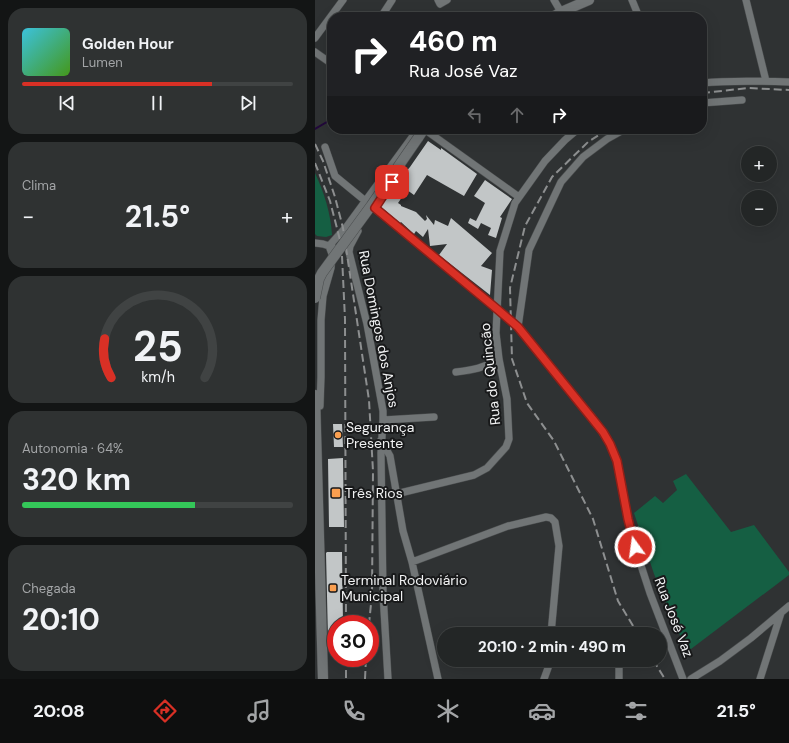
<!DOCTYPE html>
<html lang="pt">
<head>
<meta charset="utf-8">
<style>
  body { margin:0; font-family:"DM Sans",sans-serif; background:#2f3232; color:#f1f3f6; height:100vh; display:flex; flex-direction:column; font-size:15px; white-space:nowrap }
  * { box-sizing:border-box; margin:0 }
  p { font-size:13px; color:#a3a5a7 }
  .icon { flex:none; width:22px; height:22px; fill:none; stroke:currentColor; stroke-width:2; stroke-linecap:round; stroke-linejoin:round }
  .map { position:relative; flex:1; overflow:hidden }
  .details { display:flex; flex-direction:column; gap:8px; padding:8px; background:#131515; width:315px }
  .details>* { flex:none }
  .hud { position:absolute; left:12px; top:12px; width:380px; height:122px; border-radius:16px; box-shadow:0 4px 16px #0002,0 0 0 1px #404343; background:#202124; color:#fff; overflow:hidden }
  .tools { position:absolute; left:426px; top:146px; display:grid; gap:8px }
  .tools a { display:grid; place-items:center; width:36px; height:36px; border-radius:50%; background:#232626; box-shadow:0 4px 16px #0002,0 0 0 1px #404343; font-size:20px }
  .speed { position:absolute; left:12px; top:615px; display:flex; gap:8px; font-size:20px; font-weight:700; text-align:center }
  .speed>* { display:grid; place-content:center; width:52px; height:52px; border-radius:50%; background:#232626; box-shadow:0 4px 16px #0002,0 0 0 1px #404343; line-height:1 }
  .speed .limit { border:6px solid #d22; background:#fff; color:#111 }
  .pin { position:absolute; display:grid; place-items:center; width:34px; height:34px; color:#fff; margin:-17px; border-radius:8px; box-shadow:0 2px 6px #0006 }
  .me { position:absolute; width:44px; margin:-22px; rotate:346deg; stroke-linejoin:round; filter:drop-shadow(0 0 3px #0008) }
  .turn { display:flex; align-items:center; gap:14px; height:84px; padding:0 16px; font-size:18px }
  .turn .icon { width:52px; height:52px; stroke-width:2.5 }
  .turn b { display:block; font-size:28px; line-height:34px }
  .lanes { display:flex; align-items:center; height:38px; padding:0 16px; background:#0003; justify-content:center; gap:20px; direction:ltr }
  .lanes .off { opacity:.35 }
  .big { font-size:30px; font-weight:700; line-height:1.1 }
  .details .tile { flex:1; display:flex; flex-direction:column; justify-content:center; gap:6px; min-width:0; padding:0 14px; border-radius:16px; background:#2f3232 }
  .details .dial { align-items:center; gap:0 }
  .dial svg { height:104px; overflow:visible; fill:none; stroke:#404343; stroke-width:7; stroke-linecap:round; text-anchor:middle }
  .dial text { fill:#f1f3f6; stroke:none }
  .song { display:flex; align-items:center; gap:12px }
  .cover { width:48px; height:48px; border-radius:6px; background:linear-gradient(135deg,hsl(190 70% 55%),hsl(100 70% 35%)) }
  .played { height:4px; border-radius:2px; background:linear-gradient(90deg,#d93025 70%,#404343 70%) }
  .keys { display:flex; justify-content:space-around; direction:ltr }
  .heat { display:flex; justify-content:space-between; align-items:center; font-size:22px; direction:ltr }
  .charge { height:6px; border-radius:3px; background:linear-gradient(90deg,#34c759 64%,#404343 0) }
  .trip { position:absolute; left:122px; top:627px; width:230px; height:40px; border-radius:20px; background:#232626; box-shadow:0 4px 16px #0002,0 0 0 1px #404343; font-weight:700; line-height:40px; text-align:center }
  .tabs { display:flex; height:64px; justify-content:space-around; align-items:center; background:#0e0f0f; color:#a3a5a7 }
  .tabs .icon { width:28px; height:28px }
  .tabs .active { color:#d93025 }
  .tabs b { font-size:18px; color:#f1f3f6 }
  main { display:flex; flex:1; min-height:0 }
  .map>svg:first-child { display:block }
  .green { fill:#155f43 }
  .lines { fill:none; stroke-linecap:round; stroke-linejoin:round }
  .stream { stroke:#22083b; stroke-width:2 }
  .building { fill:#c2c6c7 }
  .street-casing { stroke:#4b4e4f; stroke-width:8 }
  .secondary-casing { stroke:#4b4e4f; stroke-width:11 }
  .street { stroke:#717576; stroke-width:7 }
  .secondary { stroke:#717576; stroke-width:10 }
  .rail { stroke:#8d8f90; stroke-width:2; stroke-dasharray:8 4; stroke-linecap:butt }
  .secondary-bridge-casing { stroke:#4b4e4f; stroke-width:11; stroke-linecap:butt }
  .secondary-bridge { stroke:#717576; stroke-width:10 }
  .route-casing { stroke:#8d1f18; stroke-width:10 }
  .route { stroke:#d93025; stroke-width:7 }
  .poi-dot { fill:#fa9f50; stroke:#18191a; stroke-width:1.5 }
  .labels { text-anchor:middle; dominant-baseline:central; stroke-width:4; stroke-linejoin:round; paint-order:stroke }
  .street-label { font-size:14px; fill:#f1f2f3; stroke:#18191a }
  .poi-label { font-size:14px; fill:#f1f2f3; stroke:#18191a; text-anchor:start }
</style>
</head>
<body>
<main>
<section class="details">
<div class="tile">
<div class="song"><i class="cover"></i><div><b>Golden Hour</b><p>Lumen</p></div></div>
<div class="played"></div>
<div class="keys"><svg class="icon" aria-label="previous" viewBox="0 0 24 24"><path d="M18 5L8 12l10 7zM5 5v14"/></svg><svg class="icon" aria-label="pause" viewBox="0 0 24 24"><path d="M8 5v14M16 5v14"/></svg><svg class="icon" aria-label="next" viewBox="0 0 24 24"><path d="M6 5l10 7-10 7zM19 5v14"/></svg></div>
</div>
<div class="tile"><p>Clima</p>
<div class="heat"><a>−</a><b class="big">21.5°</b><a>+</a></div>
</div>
<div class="tile dial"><svg viewBox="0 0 100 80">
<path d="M14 69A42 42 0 1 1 86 69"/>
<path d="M14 69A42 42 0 0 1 9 39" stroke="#d93025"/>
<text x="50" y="56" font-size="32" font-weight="700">25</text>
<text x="50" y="72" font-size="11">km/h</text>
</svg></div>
<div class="tile"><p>Autonomia · 64%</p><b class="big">320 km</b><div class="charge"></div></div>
<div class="tile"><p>Chegada</p><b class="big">20:10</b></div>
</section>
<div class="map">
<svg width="474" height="679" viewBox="0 0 474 679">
  <rect width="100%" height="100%" fill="#2f3233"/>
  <path class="green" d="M0,173C9,192 16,214 17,235L11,237L2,236L0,234Z
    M371,474L416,532L439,525L474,572V575L372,652L339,574L319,513L340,496L348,503L362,490L358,481Z"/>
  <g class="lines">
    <path class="stream" d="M87,17L114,12L120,17
      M0,129L17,119"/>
  </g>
  <path class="building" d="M113,141L126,150V148L162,174L149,196L112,175L99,195L92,190L83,203L86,205V206L101,212L110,221L112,219L111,215L119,225L120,220L133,226L136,218L177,253L166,266L177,270L175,295L124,255L132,244L115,246L113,229L108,237L101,231L99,234L86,222L85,223L65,206L73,193L95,167Z
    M170,180L197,199L185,217L187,218L181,238L173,235L176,228L166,223L163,229L153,223L155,218L161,221L170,203L159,196Z
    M18,424H27L28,447H19Z
    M28,458L29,527H14L13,459Z
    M12,552H27L28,624H21V638L13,639L11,553Z"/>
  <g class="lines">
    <defs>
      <path id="street" d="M123,0L125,4L132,0
        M239,0L246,12
        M317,0L324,17
        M431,0L451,81
        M66,17L77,0
        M0,38L28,0
        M0,52L17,64
        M387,83C416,80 445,81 474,82
        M387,103L427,100
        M109,129L204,197
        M10,147L20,176L182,309L203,327L277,417L295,444L302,461L313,519L320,547L335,593L368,679
        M43,231L35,246L34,252L52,324L68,411V420L66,453L68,593L73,679
        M0,243L8,244L14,246L17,254L16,268L8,296L6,320V377L5,406
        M19,248L14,246L32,226L103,129
        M203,327L214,250L246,182L268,157L292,139L310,129
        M141,372C158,370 169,368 184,359
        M68,420L119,417
        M66,440L75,456L88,531L97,562L123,679
        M81,494L159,475L172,468L191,447L194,439L192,399L184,359L181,333L185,251L200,203L230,161L250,140L263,129
        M97,562L193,526L231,517L236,518L240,522L244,546L236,634
        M229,679L233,668L234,660
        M304,679V660
        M376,679L405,661L436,638L474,606
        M445,679L466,613"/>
      <path id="secondary" d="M238,17L246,12L274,0
        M103,138L109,129
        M0,395L8,679"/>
    </defs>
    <use href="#street" class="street-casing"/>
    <use href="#secondary" class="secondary-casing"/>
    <use href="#street" class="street"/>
    <use href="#secondary" class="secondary"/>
    <path class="rail" d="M387,93L434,88L474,90
      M293,129L273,142L237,177L210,226L195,288L197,359L212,403L239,441L278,519L303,601L323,634
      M0,144L8,161L20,197L28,228L54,400L58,471L57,594L54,624
      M0,163L15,201L25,240
      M27,256L30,319L31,624
      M31,658V679
      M338,660L350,679
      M50,679L51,658"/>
    <defs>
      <path id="secondary-bridge" d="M0,298L4,279L7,273L56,206L103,138"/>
    </defs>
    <use href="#secondary-bridge" class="secondary-bridge-casing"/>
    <use href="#secondary-bridge" class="secondary-bridge"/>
  </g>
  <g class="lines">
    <defs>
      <path id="route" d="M77,182L60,208L182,309L203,327L276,417L288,432L295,444L302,461L313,519L320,547"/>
    </defs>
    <use href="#route" class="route-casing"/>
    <use href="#route" class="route"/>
  </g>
  <g class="poi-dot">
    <circle cx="23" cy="435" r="4"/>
    <rect x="16" y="488" width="10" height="10" rx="2"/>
    <rect x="14" y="584" width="8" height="8" rx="2"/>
  </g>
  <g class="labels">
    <g class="street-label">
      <text transform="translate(64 329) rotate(79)">Rua Domingos dos Anjos</text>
      <text transform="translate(175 374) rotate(-96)">Rua do Quincão</text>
      <text transform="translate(359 617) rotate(69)">Rua José Vaz</text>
    </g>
    <g class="poi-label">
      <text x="31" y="427">Segurança<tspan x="31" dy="16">Presente</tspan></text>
      <text x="30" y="493">Três Rios</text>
      <text x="26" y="580">Terminal Rodoviário<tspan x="26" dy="16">Municipal</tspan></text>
    </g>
  </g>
</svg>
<div class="tools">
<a>+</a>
<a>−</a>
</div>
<div class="speed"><div class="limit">30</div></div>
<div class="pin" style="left:77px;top:182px;background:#d93025"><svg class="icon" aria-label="arrive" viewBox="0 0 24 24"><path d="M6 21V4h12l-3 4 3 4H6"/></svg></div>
<svg class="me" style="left:320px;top:547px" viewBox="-20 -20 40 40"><circle r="17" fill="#d93025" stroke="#fff" stroke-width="3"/><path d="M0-11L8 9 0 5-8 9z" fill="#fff"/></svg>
<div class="trip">20:10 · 2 min · 490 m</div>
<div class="hud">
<div class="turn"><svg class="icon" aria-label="right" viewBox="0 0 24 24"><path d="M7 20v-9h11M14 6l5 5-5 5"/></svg><div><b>460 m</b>Rua José Vaz</div></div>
<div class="lanes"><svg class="icon off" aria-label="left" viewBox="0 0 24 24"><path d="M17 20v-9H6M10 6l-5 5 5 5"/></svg><svg class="icon off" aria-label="ahead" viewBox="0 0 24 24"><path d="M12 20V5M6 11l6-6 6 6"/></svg><svg class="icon" aria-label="right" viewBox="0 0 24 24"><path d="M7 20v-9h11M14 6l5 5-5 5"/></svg></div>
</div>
</div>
</main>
<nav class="tabs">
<b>20:08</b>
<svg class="icon active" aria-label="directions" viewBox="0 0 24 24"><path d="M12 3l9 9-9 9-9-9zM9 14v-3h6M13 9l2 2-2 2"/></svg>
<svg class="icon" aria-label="music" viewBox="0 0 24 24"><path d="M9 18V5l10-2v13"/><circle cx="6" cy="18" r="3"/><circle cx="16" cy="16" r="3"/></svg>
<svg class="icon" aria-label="phone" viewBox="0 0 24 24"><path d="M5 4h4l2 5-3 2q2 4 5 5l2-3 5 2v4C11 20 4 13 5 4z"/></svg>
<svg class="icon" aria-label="climate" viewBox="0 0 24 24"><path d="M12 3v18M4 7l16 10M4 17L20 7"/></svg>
<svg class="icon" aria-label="car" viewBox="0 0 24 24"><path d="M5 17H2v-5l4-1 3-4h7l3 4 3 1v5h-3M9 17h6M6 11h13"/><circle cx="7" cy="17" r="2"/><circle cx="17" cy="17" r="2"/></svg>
<svg class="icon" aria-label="filters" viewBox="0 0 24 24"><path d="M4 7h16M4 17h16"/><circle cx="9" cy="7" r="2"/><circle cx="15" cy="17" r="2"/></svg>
<b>21.5°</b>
</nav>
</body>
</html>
